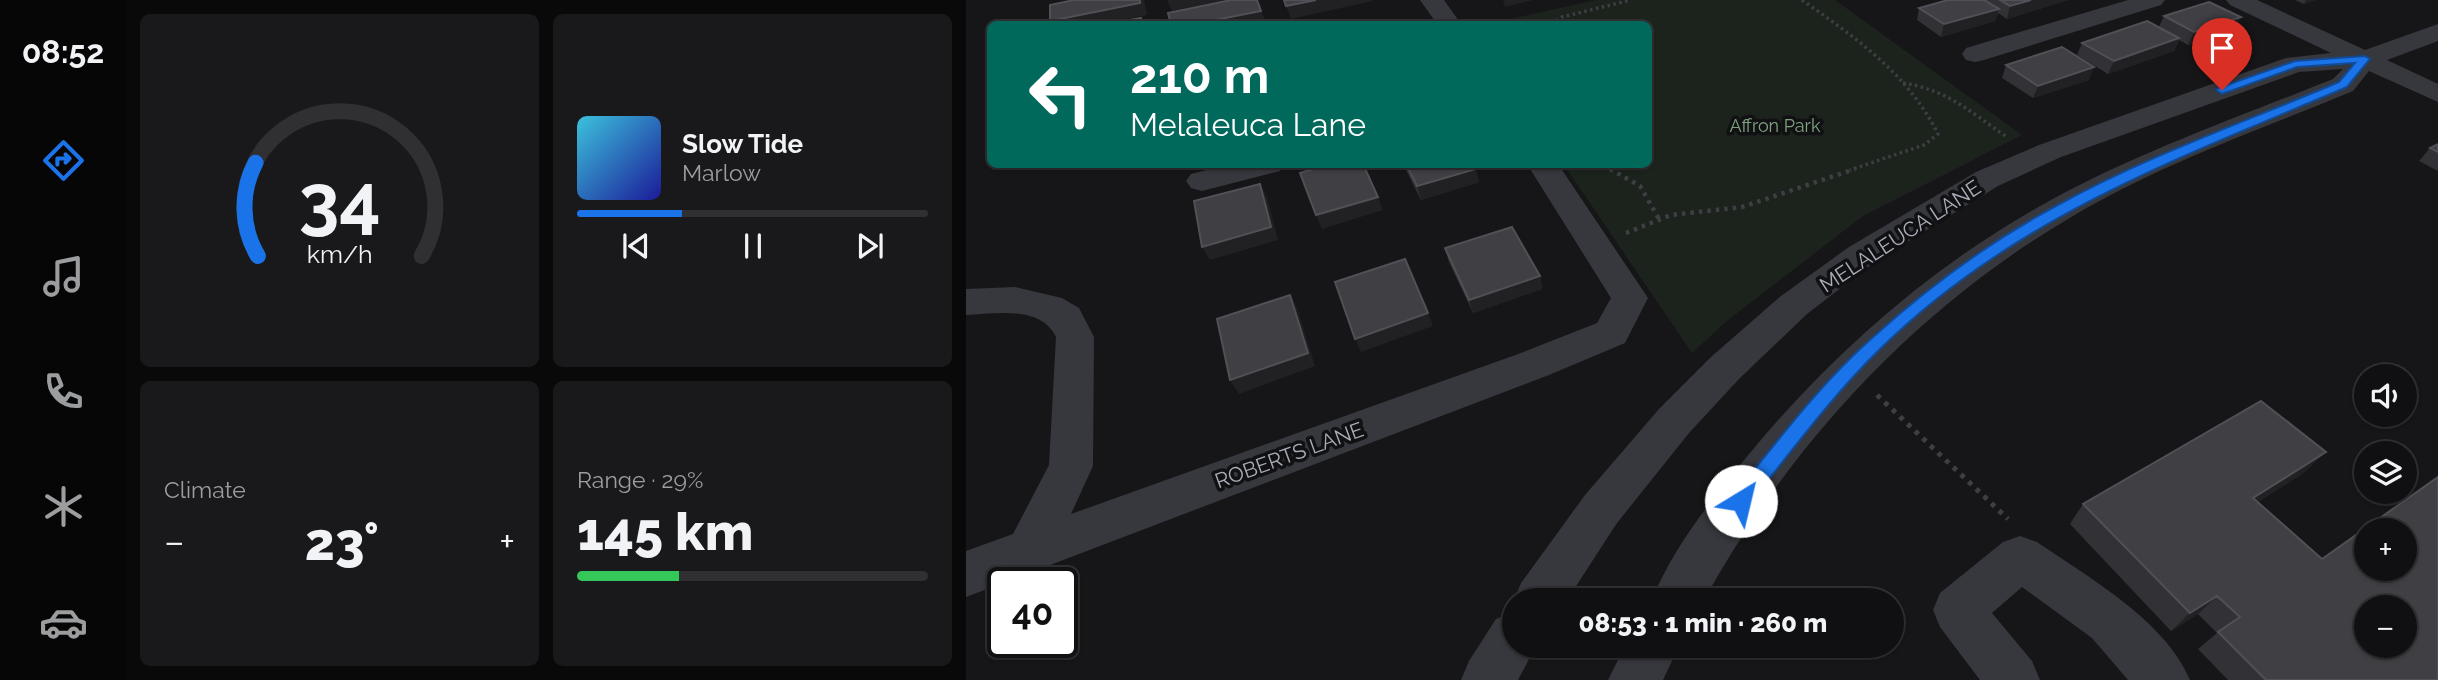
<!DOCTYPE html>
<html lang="en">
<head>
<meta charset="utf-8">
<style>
  body { margin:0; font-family:Raleway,sans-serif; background:#19191b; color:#f1f3f6; height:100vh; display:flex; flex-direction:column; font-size:26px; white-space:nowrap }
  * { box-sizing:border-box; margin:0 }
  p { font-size:23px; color:#9c9d9f }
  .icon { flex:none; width:38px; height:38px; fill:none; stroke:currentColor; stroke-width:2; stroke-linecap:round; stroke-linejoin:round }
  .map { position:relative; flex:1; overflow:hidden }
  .sheet { display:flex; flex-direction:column; gap:14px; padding:14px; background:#09090a; width:840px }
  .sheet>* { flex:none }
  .top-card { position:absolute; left:21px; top:21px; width:665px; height:147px; border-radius:10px; box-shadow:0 2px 5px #0004,0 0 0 2px #303032; background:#00695c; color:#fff; overflow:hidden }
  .controls { position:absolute; left:1388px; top:364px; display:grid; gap:14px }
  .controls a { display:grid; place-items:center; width:63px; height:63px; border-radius:50%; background:#101012; box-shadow:0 2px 5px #0004,0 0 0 2px #303032; font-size:35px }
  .speed { position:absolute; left:21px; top:567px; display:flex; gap:14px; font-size:35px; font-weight:700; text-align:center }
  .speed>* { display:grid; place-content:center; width:91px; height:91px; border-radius:50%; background:#101012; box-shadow:0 2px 5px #0004,0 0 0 2px #303032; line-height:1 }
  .speed .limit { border:4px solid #111; border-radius:10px; background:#fff; color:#111 }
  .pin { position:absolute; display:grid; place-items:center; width:60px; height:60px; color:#fff; margin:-72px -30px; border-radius:50% 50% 50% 0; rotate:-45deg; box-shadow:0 0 7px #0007 }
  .pin .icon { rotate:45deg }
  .me { position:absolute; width:77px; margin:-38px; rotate:36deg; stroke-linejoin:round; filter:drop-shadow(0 0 5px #0008) }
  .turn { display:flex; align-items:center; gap:24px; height:147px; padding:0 28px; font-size:32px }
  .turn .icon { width:91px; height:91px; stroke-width:2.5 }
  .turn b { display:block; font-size:49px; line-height:60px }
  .big { font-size:52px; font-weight:800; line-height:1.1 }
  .sheet .card { flex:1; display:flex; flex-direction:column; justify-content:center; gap:10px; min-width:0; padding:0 24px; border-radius:10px; background:#19191b }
  .sheet .dial { align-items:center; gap:0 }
  .dial svg { height:182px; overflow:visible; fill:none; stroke:#303032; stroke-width:7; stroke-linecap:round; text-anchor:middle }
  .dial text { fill:#f1f3f6; stroke:none }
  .song { display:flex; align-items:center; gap:21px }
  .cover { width:84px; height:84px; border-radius:10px; background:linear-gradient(135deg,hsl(190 70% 55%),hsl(240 70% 35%)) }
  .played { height:7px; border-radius:4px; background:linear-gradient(90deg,#1a73e8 30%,#303032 30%) }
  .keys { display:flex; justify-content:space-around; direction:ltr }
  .heat { display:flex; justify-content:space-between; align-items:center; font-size:38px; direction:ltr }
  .charge { height:10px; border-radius:5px; background:linear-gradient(90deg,#34c759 29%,#303032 0) }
  .sheet .tiles { flex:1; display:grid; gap:14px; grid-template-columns:repeat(2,1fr) }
  .trip { position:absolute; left:536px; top:588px; width:402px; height:70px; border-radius:35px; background:#101012; box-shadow:0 2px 5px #0004,0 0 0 2px #303032; font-weight:800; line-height:70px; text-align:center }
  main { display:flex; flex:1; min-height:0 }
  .dock { display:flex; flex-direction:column; width:126px; justify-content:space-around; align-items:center; background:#060607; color:#9c9d9f }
  .dock .icon { width:49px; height:49px }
  .dock .current { color:#1a73e8 }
  .dock b { font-size:32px; color:#f1f3f6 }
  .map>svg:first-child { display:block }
  .green { fill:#1c231d }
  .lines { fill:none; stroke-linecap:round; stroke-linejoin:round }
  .path-far2 { stroke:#3d3f44; stroke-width:3.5; stroke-dasharray:2.5 3.5; stroke-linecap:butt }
  .path-far1 { stroke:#3d3f44; stroke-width:4.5; stroke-dasharray:3.5 5; stroke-linecap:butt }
  .path { stroke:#3d3f44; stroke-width:5; stroke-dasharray:4.5 6; stroke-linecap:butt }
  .minor { fill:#37383d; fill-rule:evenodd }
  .wall { fill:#323236 }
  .shaded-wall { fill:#212124 }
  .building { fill:#3f3f44; stroke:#4f5156; stroke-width:2; fill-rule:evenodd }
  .route { fill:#1a73e8; stroke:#114b97; stroke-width:2 }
  .labels { text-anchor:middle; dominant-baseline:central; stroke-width:7; stroke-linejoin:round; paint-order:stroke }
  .far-park-label { font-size:18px; fill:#7fa381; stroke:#111113 }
  .street-label { font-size:21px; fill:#a8adb8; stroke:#111113 }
</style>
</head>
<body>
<main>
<nav class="dock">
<b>08:52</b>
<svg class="icon current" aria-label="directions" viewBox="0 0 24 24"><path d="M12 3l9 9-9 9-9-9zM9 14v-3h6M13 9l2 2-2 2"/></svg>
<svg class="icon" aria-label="music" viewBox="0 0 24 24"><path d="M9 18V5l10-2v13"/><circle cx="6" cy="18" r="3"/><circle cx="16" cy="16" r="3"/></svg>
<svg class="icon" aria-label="phone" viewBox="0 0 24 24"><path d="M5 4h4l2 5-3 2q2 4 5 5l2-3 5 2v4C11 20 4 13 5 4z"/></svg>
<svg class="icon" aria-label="climate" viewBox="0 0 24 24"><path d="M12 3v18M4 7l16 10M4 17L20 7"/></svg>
<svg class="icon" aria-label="car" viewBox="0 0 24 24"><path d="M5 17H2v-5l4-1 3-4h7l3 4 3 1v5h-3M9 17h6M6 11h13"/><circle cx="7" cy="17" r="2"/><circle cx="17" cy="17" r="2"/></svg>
</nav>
<section class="sheet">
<div class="tiles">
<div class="card dial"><svg viewBox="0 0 100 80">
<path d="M14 69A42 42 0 1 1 86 69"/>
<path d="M14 69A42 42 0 0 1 13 28" stroke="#1a73e8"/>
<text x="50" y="56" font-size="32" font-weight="700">34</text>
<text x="50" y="72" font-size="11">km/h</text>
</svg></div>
<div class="card">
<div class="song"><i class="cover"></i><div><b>Slow Tide</b><p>Marlow</p></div></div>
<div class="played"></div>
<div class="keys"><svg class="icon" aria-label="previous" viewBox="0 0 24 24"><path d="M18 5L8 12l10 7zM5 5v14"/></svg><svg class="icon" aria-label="pause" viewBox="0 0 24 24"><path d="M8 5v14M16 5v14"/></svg><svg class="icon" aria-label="next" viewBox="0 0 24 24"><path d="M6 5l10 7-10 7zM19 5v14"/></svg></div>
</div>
<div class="card"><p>Climate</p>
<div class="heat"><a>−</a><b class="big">23°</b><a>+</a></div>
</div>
<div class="card"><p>Range · 29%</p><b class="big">145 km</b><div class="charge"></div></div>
</div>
</section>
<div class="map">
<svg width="1472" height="680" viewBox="0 0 1472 680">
  <rect width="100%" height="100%" fill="#161618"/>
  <path class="green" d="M630,0H869L1056,135L897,216L762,320L726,353L598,165L682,164V24H522Z"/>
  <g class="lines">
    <path class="path-far2" d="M836,0C890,38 942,74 972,134L958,145L884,170
      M585,24L596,17L665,0
      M937,83C982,90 1004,112 1041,137
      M636,164L647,170"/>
    <path class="path-far1" d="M644,169L674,186L693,219
      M660,233L705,215L776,207L889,169"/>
    <path class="path" d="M911,395L1042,519"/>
    <path class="minor" d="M454,0H478L495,24H471Z
      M1162,0H1199L1195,5L1018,60L1009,62L1000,60L996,54L1000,48Z
      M1260,0H1291L1399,50L1472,24V41L1421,60L1472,84V102L1403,71L1387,91C1293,130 1195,164 1107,216C951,307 825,443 738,600H686C707,546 752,491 789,447C872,348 971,262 1085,200C1175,151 1273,117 1367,79L1377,69L1333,72L1095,157L1032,186L907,263L841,314L773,379L723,433L651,523L601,600H548L555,583L619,495L693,409L745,357L815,296L883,247L1010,172L1073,145L1320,58L1365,53L1264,5Z
      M264,164H318L314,171L236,191L225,188L220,181L225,174Z
      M561,164H592L682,298L659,343L583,375L0,597V551L47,534L83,465L90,337C75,305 29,314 0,315V289L49,287L96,298L113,308L128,337L127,466L105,514L555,353L631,323L645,298Z
      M1054,536L1071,542C1123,578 1199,620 1224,680H1162L1126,638L1056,587L1026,613L1066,661L1074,680H1014L974,627L967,610L974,593L1037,542Z
      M548,612V646H570L552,680H495L503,661L530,619Z
      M659,646H713L697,680H642Z"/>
  </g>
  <path class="wall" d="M982,0H1102L1041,19L1032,13L1029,21L975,37L951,20L953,8Z
    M1329,0H1350L1338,4Z
    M1198,16L1268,30L1222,45L1213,40L1208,51L1142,74L1111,55L1116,43L1193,27Z
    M1040,65L1123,80L1067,98L1036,78Z
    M1472,144V171L1453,161L1464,148Z
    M437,164H507L513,182L455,200Z
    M479,248L574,276L576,289L507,313L483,262Z
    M1339,472L1292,502L1472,680H1262L1232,649L1251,633L1232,614L1205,631L1104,524L1117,504Z"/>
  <path class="shaded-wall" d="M174,0H178L181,15L134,24H87L84,21Z
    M201,0H258L206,11Z
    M291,0L300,23L293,24H229Z
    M350,0H406L407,1L325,19L320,6Z
    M537,0H567L539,7Z
    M1065,0H1102L1041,19L1044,6Z
    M1340,0H1350L1338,4Z
    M1033,9L1029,21L975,37L978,24Z
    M1275,17L1268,30L1222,45L1228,32Z
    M1213,38L1208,51L1142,74L1148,61Z
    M1128,67L1123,80L1067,98L1072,86Z
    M510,169L513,182L455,200L451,186Z
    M294,184L301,197L312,240L244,260L236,247Z
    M412,197L417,210L356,229L350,215Z
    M574,276L576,289L507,313L503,300Z
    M324,295L331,308L349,366L273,394L264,380Z
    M462,313L467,326L395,352L389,339Z
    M1360,452L1339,472L1267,518L1287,498Z
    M1251,596L1232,614L1205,631L1224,613Z"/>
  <path class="building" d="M108,0H174V3L84,21V5Z
    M265,0H291L295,11L229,24H205L202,13Z
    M318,0H350L320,6Z
    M982,0H1018L1033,9L978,24L953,8Z
    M1034,0H1065L1044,6Z
    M1243,2L1275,17L1228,32L1198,16Z
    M175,18L176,24H141Z
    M1181,21L1213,38L1148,61L1116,43Z
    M1096,47L1128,67L1072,86L1040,65Z
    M1472,144V152L1464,148Z
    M365,164H397L412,197L350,215L334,173Z
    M440,164H507L510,169L451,186Z
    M294,184L305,227L236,247L228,201Z
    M546,227L574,276L503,300L479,248Z
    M439,259L462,313L389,339L369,282Z
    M324,295L342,353L264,380L251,319Z
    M1295,401L1360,452L1287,498L1356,559L1472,477V680H1300L1252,632L1274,617L1251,596L1224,613L1117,504ZM1400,530H1438V569H1400ZM1400,607H1438V646H1400Z"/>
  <path class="route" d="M1399,56L1404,59L1381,87C1211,159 1049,217 914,349C865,397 824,453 781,507L775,509L768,507L765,501L768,495C811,442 853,385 905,339C961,288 1023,242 1090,206C1180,156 1279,122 1373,82L1389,63L1331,67L1256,94L1250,90L1252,88L1329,61Z"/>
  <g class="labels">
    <g class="far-park-label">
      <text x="809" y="125">Affron Park</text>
    </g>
    <g class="street-label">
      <text transform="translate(934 236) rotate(-33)">MELALEUCA LANE</text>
      <text transform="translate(323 455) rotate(-20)">ROBERTS LANE</text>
    </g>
  </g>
</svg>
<div class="controls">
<a><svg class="icon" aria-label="sound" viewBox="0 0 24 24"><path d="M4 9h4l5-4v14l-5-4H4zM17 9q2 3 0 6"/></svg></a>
<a><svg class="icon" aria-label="layers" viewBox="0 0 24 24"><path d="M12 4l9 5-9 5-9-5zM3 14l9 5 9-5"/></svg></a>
<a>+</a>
<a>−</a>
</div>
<div class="speed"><div class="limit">40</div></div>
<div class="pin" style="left:1256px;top:90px;background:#d93025"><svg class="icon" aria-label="arrive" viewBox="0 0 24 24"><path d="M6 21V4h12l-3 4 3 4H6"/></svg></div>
<svg class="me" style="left:775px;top:501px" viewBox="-20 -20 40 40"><circle r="19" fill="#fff"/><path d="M0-13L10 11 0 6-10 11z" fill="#1a73e8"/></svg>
<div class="trip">08:53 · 1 min · 260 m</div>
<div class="top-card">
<div class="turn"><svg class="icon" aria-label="left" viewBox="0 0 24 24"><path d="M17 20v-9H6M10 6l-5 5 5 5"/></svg><div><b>210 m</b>Melaleuca Lane</div></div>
</div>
</div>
</main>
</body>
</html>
